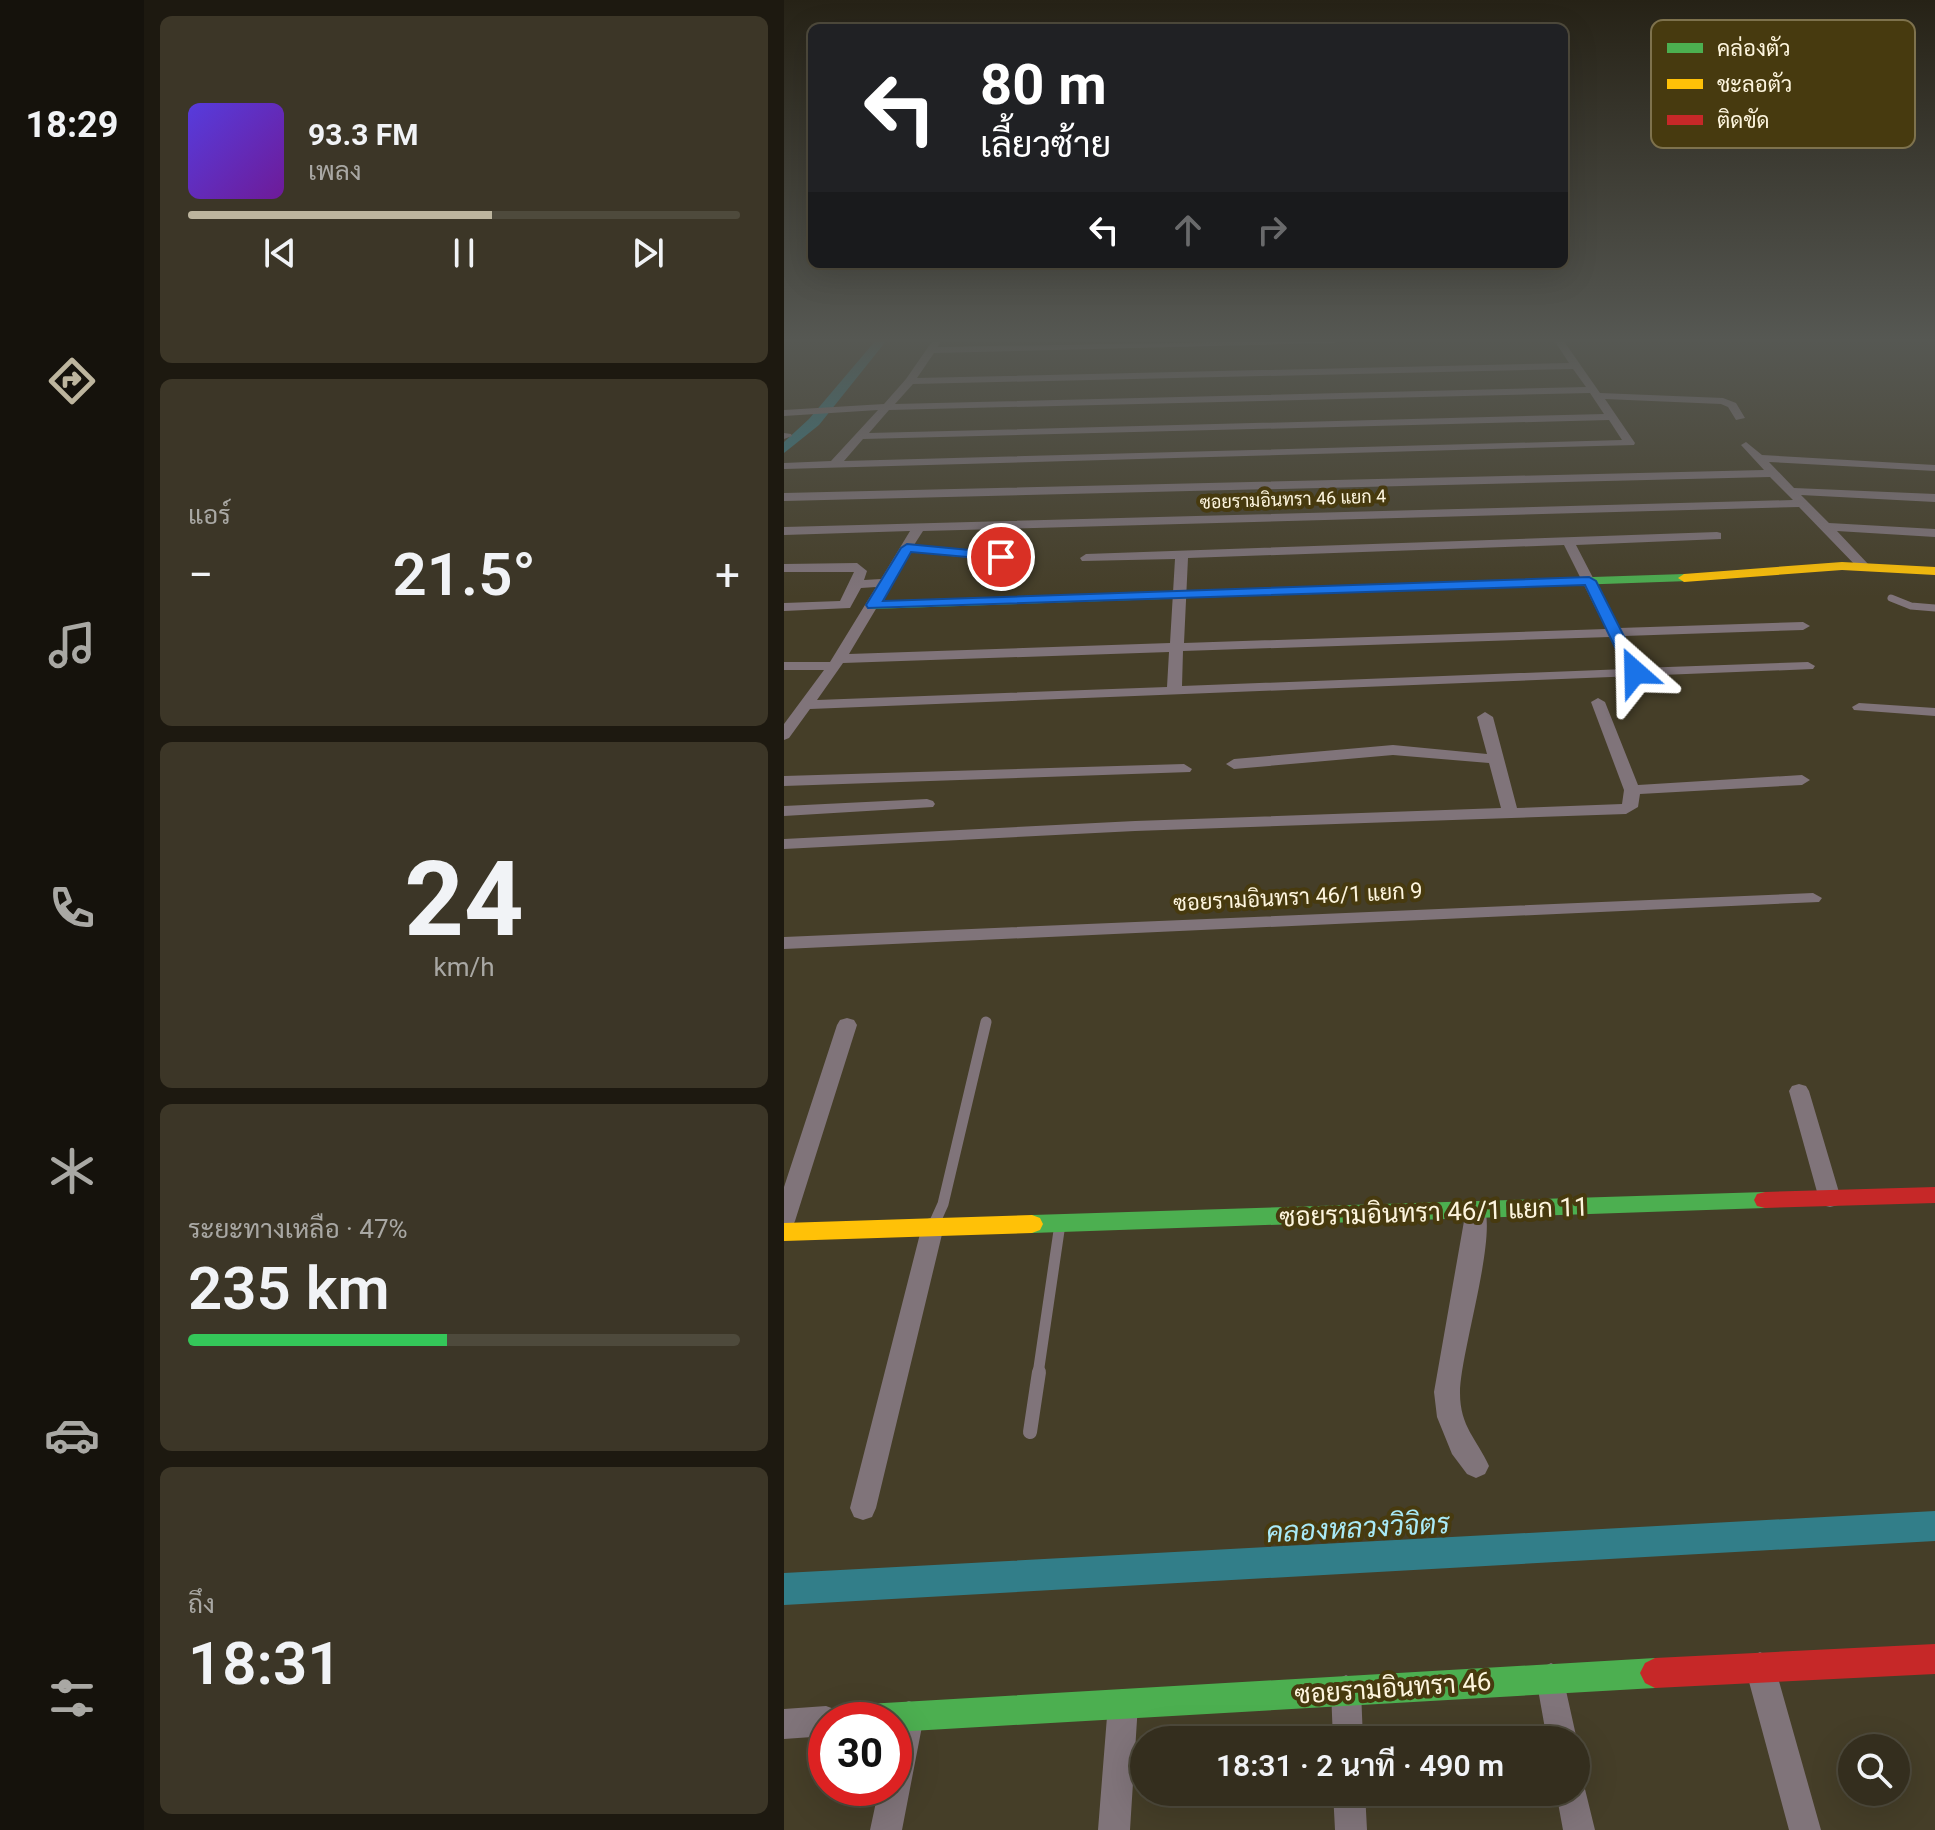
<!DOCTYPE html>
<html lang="th">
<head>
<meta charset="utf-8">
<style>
  body { margin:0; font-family:Roboto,Sarabun,sans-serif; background:#3c3627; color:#f1f3f6; height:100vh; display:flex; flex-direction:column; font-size:30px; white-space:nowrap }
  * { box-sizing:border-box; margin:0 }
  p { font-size:26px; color:#a9a8a4 }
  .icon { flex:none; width:44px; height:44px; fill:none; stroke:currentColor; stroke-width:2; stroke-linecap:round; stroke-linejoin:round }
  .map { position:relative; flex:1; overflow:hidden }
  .details { display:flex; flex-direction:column; gap:16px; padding:16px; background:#1d1910; width:640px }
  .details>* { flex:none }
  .top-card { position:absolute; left:24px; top:24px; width:760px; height:244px; border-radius:12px; box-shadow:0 8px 32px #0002,0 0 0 2px #4e4a3c; background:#202124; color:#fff; overflow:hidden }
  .tools { position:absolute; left:1054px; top:1734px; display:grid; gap:16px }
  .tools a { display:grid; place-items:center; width:72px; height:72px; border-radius:50%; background:#342e1e; box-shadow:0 8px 32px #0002,0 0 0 2px #4e4a3c; font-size:40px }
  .speed { position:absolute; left:24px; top:1702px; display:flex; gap:16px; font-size:40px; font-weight:700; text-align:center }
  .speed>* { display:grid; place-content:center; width:104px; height:104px; border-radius:50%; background:#342e1e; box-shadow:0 8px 32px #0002,0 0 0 2px #4e4a3c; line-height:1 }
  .speed .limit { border:12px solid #d22; background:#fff; color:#111 }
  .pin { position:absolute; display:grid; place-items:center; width:68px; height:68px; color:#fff; margin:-34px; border:4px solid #fff; border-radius:50%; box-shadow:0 2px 8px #0007 }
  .me { position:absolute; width:88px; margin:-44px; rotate:335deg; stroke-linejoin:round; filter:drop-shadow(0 0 6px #0008) }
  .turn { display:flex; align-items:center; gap:28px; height:168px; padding:0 40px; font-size:36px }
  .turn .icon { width:104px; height:104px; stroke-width:2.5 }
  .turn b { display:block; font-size:56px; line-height:68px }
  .lanes { display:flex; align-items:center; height:76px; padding:0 40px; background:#0003; justify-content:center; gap:40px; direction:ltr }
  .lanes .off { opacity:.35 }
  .big { font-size:60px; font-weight:600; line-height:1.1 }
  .details .tile { flex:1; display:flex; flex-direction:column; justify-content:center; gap:12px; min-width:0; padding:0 28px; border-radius:12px; background:#3c3627 }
  .details .dial { align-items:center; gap:0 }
  .dial b { font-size:104px; line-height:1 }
  .song { display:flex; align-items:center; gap:24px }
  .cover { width:96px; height:96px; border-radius:12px; background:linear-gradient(135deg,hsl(250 70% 55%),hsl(280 70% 35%)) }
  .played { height:8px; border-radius:4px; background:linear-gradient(90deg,#bdb59e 55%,#4e4a3c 55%) }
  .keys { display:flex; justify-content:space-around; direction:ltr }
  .heat { display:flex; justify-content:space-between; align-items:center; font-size:44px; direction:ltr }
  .charge { height:12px; border-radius:6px; background:linear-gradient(90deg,#34c759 47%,#4e4a3c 0) }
  .trip { position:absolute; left:346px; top:1726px; width:460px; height:80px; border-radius:40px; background:#342e1e; box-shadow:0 8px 32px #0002,0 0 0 2px #4e4a3c; font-weight:600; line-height:80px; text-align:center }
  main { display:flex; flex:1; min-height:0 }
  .menu { display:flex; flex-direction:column; width:144px; justify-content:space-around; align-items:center; background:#15120c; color:#a9a8a4 }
  .menu .icon { width:56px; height:56px }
  .menu .active { color:#bdb59e }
  .menu b { font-size:36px; color:#f1f3f6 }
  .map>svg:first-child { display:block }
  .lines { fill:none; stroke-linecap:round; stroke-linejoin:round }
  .canal { fill:#327e89; fill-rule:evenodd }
  .lane-far2 { stroke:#80747a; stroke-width:7 }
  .lane-far1 { stroke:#80747a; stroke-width:11 }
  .lane { stroke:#80747a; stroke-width:14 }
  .street { fill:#80747a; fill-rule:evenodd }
  .fast { fill:#4caf50; fill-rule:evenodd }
  .slow { fill:#ffc107; fill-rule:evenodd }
  .jam { fill:#c62828; fill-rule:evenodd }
  .route { fill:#1a73e8; stroke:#114b97; stroke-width:2 }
  .labels { text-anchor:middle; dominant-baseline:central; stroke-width:8; stroke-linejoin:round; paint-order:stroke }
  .far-street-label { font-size:18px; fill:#fdf5de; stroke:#473a0f }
  .street-label { font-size:22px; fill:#fdf5de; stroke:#473a0f }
  .near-street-label { font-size:26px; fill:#fdf5de; stroke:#473a0f }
  .near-water-label { font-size:28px; font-style:italic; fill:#a9eaf7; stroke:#473a0f }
  .key { fill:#473a0f; stroke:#7e724d; stroke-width:2 }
  .key-label { font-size:22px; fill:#fdf5de }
</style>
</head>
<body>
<main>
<nav class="menu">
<b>18:29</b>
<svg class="icon active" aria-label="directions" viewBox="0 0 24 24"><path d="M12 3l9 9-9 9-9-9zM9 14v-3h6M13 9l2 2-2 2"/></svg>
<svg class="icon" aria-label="music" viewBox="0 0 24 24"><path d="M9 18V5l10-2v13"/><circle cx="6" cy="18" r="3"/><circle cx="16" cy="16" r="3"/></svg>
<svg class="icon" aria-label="phone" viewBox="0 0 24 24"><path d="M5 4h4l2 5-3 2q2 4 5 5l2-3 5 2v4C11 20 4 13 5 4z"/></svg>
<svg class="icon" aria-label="climate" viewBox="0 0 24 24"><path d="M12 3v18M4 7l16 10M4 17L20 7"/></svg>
<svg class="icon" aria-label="car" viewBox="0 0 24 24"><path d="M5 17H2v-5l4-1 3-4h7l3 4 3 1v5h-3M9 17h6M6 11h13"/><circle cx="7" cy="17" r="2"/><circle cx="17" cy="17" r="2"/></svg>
<svg class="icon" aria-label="filters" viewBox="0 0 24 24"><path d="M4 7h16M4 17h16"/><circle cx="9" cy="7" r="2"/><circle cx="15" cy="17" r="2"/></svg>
</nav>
<section class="details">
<div class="tile">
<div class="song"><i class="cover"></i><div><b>93.3 FM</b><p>เพลง</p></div></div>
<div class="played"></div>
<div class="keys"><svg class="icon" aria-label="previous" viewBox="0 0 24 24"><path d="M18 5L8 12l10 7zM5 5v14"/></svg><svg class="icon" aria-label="pause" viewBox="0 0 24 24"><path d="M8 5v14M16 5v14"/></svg><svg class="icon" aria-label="next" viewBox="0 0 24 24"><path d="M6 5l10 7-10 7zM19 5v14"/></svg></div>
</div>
<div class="tile"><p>แอร์</p>
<div class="heat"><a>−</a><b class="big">21.5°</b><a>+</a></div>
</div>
<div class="tile dial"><b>24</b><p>km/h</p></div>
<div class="tile"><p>ระยะทางเหลือ · 47%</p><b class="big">235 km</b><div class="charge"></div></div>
<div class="tile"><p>ถึง</p><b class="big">18:31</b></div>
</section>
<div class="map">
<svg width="1151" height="1830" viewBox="0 0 1151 1830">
  <rect width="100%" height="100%" fill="#453e28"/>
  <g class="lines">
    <path class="canal" d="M92,340H103L35,425L0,453V442L25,419Z
      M1151,1511V1541L0,1605V1573Z"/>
    <path class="lane-far2" d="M1107,598L1127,606L1151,608"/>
    <path class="lane-far1" d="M150,1224L159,1204L202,1022
      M254,1374L276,1224"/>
    <path class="lane" d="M246,1432L255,1372"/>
    <path class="street" d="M157,340L154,347L554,340L550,343L150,353L133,378L785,363L770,340H779L816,393L939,398L952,403L961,418L952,420L944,407L937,404L821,399L851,443L850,445L0,469V463L47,461L94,410L0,416V410L100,404L122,379L149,340ZM789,369L802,387L111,404L129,384ZM806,393L820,414L85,433L105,410ZM825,420L838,440L60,461L79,439Z
      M0,433L7,434L8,436L0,439Z
      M962,442L978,455L1151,465V471L985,462L1010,488L1151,494V502L1017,495L1045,523L1151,529V537L1053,531L1085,565L1079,569L1074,568L1015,507L139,531L130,545L217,553L223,557L217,561L126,552L65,654L386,643L391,559L298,561L296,558L302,554L933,532L937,533V539L792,545L835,628L1019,622L1026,626L1019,630L840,636L856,668L1024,662L1031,666L1029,669L26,709L5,738L0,740V724L40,670H0V662H46L92,587L77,588L66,608L0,611V603L56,601L70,572H0V564L73,563L83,571L80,580L97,579L126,531L0,535V527L1009,500L986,477L0,501V493L980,470L957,445ZM780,545L822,629L400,643L404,558ZM826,637L842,669L398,686L399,651ZM385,652L383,687L33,700L59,663Z
      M814,698L821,702L854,785L1018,775L1026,780L1018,785L856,794L854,807L842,814L351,831L0,849V839L351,821L717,808L705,763L609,755L450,769L442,764L450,759L609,745L703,754L693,717L701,712L709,717L733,808L838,804L840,790L807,702Z
      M1075,703L1151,708V716L1070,710L1068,707Z
      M400,764L408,769L406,772L0,786V776Z
      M143,799L149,801L151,804L149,807L0,816V806Z
      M1029,893L1038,898L1035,902L0,949V937Z
      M63,1018L70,1020L73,1025L11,1221L8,1227L0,1230V1187L53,1025L56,1020Z
      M1015,1084L1022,1086L1025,1091L1057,1199L1054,1205L1046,1207L1038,1205L1035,1199L1005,1091L1008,1086Z
      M691,1201L699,1204C715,1233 676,1353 676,1393C676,1427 693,1439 705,1466L701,1474L692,1478L683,1474L668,1454L653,1417L650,1392L683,1204Z
      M149,1217L157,1220L160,1226L92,1508L88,1517L79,1520L70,1517L66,1508L138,1226L141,1220Z
      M976,1652L986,1657L991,1667L1037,1830H1005L961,1667L966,1657Z
      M767,1663L777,1668L793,1740L792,1743V1740H763L752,1678L757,1668Z
      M562,1675L572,1680L577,1690L579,1740H549L547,1690L552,1680Z
      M339,1689L350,1693L354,1704L346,1830H314L324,1704L328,1693Z
      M125,1701L136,1705L140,1716L118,1830H86L95,1788H110L109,1720L114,1705Z
      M42,1706L53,1710L57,1720H42V1736L0,1739V1709Z
      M792,1778L799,1781L811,1830H779L772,1792H792Z
      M549,1792H581L583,1830H551Z"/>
    <path class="fast" d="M900,574L906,578L905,581L89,609L82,605L89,601Z
      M981,1192L989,1194L992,1200L989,1206L981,1208L248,1233L240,1230L237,1224L240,1218L248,1215Z
      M871,1658L881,1663L886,1673L881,1683L871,1688L110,1732V1720H51L55,1709L66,1705Z"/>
    <path class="slow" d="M1058,562L1151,567V575L1058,570L900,582L894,578L900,574Z
      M248,1215L256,1218L259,1224L256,1230L248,1233L0,1241V1223Z"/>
    <path class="jam" d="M1151,1187V1203L981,1208L973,1206L970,1200L973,1194L981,1192Z
      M1151,1644V1674L871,1688L861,1683L856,1673L861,1663L871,1658Z"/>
  </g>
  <linearGradient id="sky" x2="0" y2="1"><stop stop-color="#262216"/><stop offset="0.57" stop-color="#565853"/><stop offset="1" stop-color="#565853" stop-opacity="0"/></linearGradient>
  <rect width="1151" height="597" fill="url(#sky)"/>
  <path class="route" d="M123,544L217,553L223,557L217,560L127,552L99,601L805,577L812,581L858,672L851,677L843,672L801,585L84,608L82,605L117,548Z"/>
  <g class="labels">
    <g class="far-street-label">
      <text transform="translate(509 499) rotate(-2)">ซอยรามอินทรา 46 แยก 4</text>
    </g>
    <g class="street-label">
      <text transform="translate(514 897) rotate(-3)">ซอยรามอินทรา 46/1 แยก 9</text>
    </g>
    <g class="near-street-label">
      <text transform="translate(650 1212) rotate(-2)">ซอยรามอินทรา 46/1 แยก 11</text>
      <text transform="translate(609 1688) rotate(-4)">ซอยรามอินทรา 46</text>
    </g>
    <g class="near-water-label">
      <text transform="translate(574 1528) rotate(-3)">คลองหลวงวิจิตร</text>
    </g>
  </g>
  <rect x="867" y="20" width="264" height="128" rx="12" class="key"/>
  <rect x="883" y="43" width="36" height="10" fill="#4caf50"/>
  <rect x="883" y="79" width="36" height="10" fill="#ffc107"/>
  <rect x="883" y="115" width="36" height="10" fill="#c62828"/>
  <g class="key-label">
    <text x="933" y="56">คล่องตัว</text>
    <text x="933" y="92">ชะลอตัว</text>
    <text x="933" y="128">ติดขัด</text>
  </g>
</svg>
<div class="tools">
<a><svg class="icon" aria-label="search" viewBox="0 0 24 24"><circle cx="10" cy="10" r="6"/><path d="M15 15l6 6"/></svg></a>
</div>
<div class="speed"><div class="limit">30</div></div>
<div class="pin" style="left:217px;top:557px;background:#d93025"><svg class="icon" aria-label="arrive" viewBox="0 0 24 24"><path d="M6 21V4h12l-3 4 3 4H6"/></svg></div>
<svg class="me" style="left:851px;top:672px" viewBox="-20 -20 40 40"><path d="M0-17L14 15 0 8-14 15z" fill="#1a73e8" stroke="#fff" stroke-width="4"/></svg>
<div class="trip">18:31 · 2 นาที · 490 m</div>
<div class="top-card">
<div class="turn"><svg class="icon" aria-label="left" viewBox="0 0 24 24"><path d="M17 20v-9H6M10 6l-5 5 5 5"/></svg><div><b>80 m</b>เลี้ยวซ้าย</div></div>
<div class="lanes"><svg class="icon" aria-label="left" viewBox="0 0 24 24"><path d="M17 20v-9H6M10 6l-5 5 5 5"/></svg><svg class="icon off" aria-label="ahead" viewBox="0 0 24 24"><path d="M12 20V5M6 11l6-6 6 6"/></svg><svg class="icon off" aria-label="right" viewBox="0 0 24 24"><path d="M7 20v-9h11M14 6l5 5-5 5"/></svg></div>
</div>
</div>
</main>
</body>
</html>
